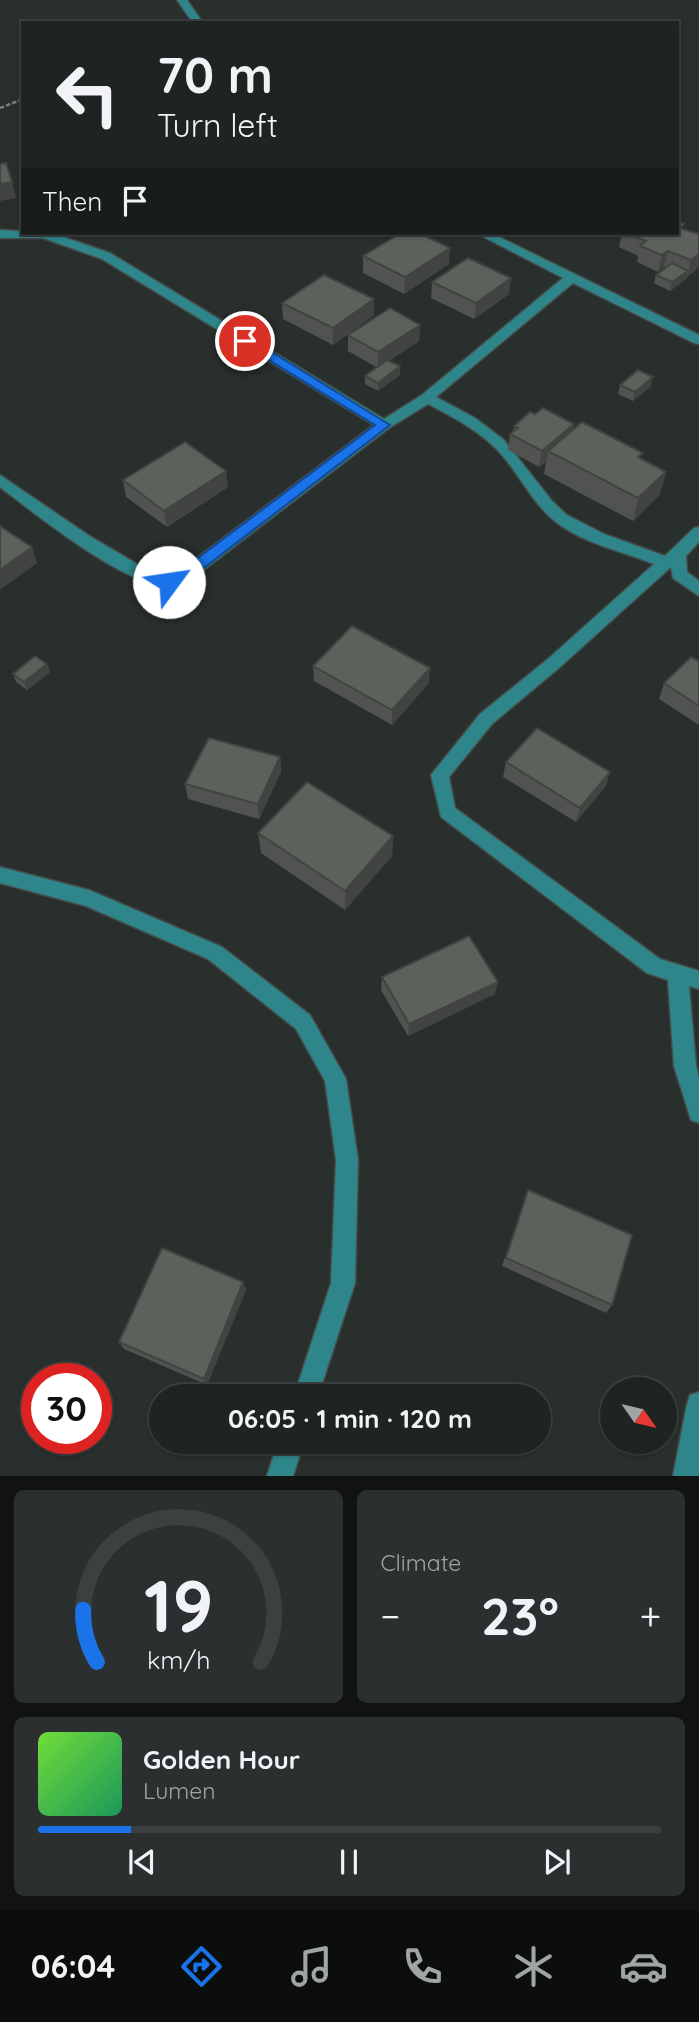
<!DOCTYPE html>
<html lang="en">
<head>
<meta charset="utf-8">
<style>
  body { margin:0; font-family:Quicksand,sans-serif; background:#2c2f2f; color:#f1f3f6; height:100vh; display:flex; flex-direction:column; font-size:26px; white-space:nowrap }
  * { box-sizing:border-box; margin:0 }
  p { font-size:23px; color:#a1a4a5 }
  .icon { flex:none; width:38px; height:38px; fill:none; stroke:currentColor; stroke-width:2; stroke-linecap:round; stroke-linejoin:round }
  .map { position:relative; height:1476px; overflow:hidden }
  .drawer { display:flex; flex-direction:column; gap:14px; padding:14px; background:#111313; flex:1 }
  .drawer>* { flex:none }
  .hud { position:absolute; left:21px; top:21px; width:658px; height:214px; border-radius:0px; box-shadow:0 2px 5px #0004,0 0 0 2px #3c4040; background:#1f2322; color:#f1f3f6; overflow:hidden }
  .needle { width:46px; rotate:124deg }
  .fabs { position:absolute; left:600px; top:1377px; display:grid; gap:14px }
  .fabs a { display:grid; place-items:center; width:77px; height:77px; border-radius:50%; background:#1f2322; box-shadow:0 2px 5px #0004,0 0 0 2px #3c4040; font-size:35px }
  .speed { position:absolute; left:21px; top:1363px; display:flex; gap:14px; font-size:35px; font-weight:700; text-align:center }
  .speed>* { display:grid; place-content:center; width:91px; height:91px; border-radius:50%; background:#1f2322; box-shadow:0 2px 5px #0004,0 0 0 2px #3c4040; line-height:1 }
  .speed .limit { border:10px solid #d22; background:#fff; color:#111 }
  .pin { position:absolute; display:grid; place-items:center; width:60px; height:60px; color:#fff; margin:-30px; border:4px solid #fff; border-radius:50%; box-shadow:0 2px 7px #0007 }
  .me { position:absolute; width:77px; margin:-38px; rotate:59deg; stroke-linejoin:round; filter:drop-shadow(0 0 5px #0008) }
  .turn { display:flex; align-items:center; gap:24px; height:147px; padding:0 21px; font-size:32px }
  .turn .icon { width:91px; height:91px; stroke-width:2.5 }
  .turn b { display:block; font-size:49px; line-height:60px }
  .then { display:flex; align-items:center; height:66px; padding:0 21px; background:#0003; gap:14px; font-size:26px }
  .big { font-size:52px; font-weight:700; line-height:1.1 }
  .drawer .widget { flex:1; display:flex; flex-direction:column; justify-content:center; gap:10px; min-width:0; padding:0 24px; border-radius:10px; background:#2c2f2f }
  .drawer .dial { align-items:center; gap:0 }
  .dial svg { height:182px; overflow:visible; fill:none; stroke:#3c4040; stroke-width:7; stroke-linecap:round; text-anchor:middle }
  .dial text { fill:#f1f3f6; stroke:none }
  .song { display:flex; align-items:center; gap:21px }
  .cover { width:84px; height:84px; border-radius:10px; background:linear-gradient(135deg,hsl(100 70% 55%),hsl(150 70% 35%)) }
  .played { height:7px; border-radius:4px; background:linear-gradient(90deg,#1a73e8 15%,#3c4040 15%) }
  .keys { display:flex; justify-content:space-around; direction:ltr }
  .heat { display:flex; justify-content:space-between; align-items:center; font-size:38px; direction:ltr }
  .drawer .tiles { flex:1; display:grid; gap:14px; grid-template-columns:1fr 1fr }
  .widget:last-child { grid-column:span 2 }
  .trip { position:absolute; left:149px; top:1384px; width:402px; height:70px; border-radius:35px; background:#1f2322; box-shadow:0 2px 5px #0004,0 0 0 2px #3c4040; font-weight:700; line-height:70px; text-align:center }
  .tab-bar { display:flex; height:112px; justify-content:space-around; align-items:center; background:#0c0e0e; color:#a1a4a5 }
  .tab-bar .icon { width:49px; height:49px }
  .tab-bar .on { color:#1a73e8 }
  .tab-bar b { font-size:32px; color:#f1f3f6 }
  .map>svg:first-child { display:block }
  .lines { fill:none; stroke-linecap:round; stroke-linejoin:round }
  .minor-casing { stroke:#454b49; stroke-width:3 }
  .path { stroke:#7b807e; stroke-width:2.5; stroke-dasharray:4.5 2; stroke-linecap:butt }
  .minor { fill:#2e868b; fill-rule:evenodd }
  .wall { fill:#50534f }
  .shaded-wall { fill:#414440 }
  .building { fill:#5d615c; stroke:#414440; stroke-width:2 }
  .route { fill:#1a73e8; stroke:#114b97; stroke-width:2 }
</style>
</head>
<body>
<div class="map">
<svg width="699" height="1476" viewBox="0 0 699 1476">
  <rect width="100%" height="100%" fill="#292f2d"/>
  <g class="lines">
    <defs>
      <path id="minor" d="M177,0H187L203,23H193Z
        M0,230L52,233L110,253L384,419L422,395L563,278L476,233H491L699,335V344L694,343L573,283L436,397L475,418L504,440L552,501L567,515L604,534L665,556L694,528L699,527V542L686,556L687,572L699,581V596L673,578L671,567L560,667L492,724L449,777L455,808L660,959L699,971V989L689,986L696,1066L699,1077V1123L691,1120L674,1066L668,980L647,973L441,817L431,775L480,714L548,659L654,564C622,551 584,544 556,522C533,504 521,477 502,455C482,432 455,418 428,404L389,428L193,578C185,582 176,587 167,587C121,583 38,516 0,487V475L88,535L137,564L167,575L181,570L374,425L102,259L43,238H0Z
        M0,867L89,890L222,947L310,1015L346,1079L358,1160L355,1283L318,1396H294L331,1283L336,1160L325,1081L296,1029L208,959L86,906L0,883Z
        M699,1392V1476H673L687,1404L690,1395Z
        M278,1442H304L293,1476H267Z"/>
    </defs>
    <use href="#minor" class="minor-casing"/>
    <path class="path" d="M0,108L23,99"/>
    <use href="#minor" class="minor"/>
  </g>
  <path class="wall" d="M683,229L699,267L687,277L686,279L670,291L654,283L656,275L666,268L664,267L658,272L637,262L638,256L619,247L622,233H677Z
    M363,256L449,264L404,294L363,273Z
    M432,282L509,294L474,319L431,298Z
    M374,299V315L333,345L283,319L282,303Z
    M420,325L419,341L389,361L400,366V375L378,391L365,384V376L376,367L348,351V335Z
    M620,385L651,386L633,401L618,394Z
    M535,414L574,424L573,430L642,459L666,472L660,494L633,521L544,474L546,462L539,467L508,450L510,434L513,432L514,426Z
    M226,471L228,487L167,527L126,497L123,480Z
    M699,661V725L659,699L664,683Z
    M47,664L50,672L27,690L16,682L13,674Z
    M313,666L429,683L392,725L314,681Z
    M280,757L281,772L259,819L188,799L185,784Z
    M506,762L606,786L576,822L503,777Z
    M258,833L393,836L392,856L345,910L261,853Z
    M382,977L495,994L408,1036L381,990Z
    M525,1200L612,1305L606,1313L502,1266Z
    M246,1290L207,1385L124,1349L119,1342Z"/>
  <path class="shaded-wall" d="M12,182L16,198L0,201V184Z
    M450,248L449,264L404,294L405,277Z
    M668,251L664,267L658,272L662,255Z
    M699,254V267L687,277L691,260Z
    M688,271L686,279L670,291L672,282Z
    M511,278L509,294L474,319L476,303Z
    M374,299V315L333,345V328Z
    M420,325L419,341L378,368V352Z
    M400,366V375L378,391V383Z
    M653,377L651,386L633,401L635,392Z
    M574,424L571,441L548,451L546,462L539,467L542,451Z
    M226,471L228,487L167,527L164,511Z
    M666,472L660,494L633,521L638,498Z
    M32,547L37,563L0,590V570Z
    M47,664L50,672L27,690L24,682Z
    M430,668L429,683L392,725V710Z
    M280,757L281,772L259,819L258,804Z
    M610,772L606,786L576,822L580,808Z
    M393,836L392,856L345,910V891Z
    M498,982L495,994L408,1036L409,1024Z
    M243,1282L246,1290L207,1385L204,1379Z"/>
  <path class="building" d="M6,163L12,182L0,184V164Z
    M677,221L684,224L679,228L699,234V254L691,260L668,251L662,255L640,246L646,241L626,233H677Z
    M401,233H419L450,248L405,277L363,256Z
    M468,258L511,278L476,303L432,282Z
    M672,263L688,271L672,282L656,275Z
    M324,275L374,299L333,328L282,303Z
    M390,308L420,325L378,352L348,335Z
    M387,360L400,366L378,383L365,376Z
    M638,370L653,377L635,392L620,385Z
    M543,408L574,424L542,451L510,434L518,428L514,426L530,412L535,414Z
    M582,422L643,453L638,457L666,472L638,498L548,451Z
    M185,442L226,471L164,511L123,480Z
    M0,526L32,547L0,570Z
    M352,626L430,668L392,710L313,666Z
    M35,656L47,664L24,682L13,674Z
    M691,657L699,661V706L664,683Z
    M537,728L610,772L580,808L506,762Z
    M209,738L280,757L258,804L185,784Z
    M307,782L393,836L345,891L258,833Z
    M469,936L498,982L409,1024L382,977Z
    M528,1190L632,1235L612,1305L506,1258Z
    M162,1248L243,1282L204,1379L119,1342Z"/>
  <path class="route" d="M241,338H249L390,425L192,577L169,587L162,582L182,570L375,425L241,343Z"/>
</svg>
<div class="fabs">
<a><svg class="needle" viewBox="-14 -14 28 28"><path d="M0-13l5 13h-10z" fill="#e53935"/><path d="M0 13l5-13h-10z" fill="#a1a4a5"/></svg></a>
</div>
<div class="speed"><div class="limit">30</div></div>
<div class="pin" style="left:245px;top:341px;background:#d93025"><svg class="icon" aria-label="arrive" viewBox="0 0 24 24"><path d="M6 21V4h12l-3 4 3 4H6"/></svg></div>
<svg class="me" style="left:169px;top:582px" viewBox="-20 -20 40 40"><circle r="19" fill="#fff"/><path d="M0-13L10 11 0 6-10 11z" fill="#1a73e8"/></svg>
<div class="trip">06:05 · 1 min · 120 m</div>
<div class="hud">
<div class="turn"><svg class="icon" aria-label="left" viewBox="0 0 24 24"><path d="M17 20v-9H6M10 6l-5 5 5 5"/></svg><div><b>70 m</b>Turn left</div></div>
<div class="then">Then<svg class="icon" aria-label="arrive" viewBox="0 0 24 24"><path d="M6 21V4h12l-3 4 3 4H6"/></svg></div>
</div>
</div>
<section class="drawer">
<div class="tiles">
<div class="widget dial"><svg viewBox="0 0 100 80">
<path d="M14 69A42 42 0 1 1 86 69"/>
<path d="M14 69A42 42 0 0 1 8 46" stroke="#1a73e8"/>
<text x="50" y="56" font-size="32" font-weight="700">19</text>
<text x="50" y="72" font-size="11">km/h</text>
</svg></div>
<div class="widget"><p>Climate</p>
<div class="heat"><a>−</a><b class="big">23°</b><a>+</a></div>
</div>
<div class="widget">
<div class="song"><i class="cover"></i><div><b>Golden Hour</b><p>Lumen</p></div></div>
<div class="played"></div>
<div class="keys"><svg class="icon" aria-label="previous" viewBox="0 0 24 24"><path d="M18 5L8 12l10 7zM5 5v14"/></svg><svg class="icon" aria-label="pause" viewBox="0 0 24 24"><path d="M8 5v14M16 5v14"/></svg><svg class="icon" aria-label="next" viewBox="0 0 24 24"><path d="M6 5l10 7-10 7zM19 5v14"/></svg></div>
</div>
</div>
</section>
<nav class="tab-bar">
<b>06:04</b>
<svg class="icon on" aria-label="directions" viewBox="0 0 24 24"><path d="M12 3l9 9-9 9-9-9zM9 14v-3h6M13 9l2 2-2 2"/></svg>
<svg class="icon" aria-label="music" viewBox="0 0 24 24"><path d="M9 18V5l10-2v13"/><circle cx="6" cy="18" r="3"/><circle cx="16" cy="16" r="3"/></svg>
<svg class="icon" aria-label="phone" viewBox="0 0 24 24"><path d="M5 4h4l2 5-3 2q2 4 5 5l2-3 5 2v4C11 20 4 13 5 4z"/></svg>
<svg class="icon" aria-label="climate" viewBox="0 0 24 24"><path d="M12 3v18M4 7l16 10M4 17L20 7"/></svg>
<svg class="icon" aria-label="car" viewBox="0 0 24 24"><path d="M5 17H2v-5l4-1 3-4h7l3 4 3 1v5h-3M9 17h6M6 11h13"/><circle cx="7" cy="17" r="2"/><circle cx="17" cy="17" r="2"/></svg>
</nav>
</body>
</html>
